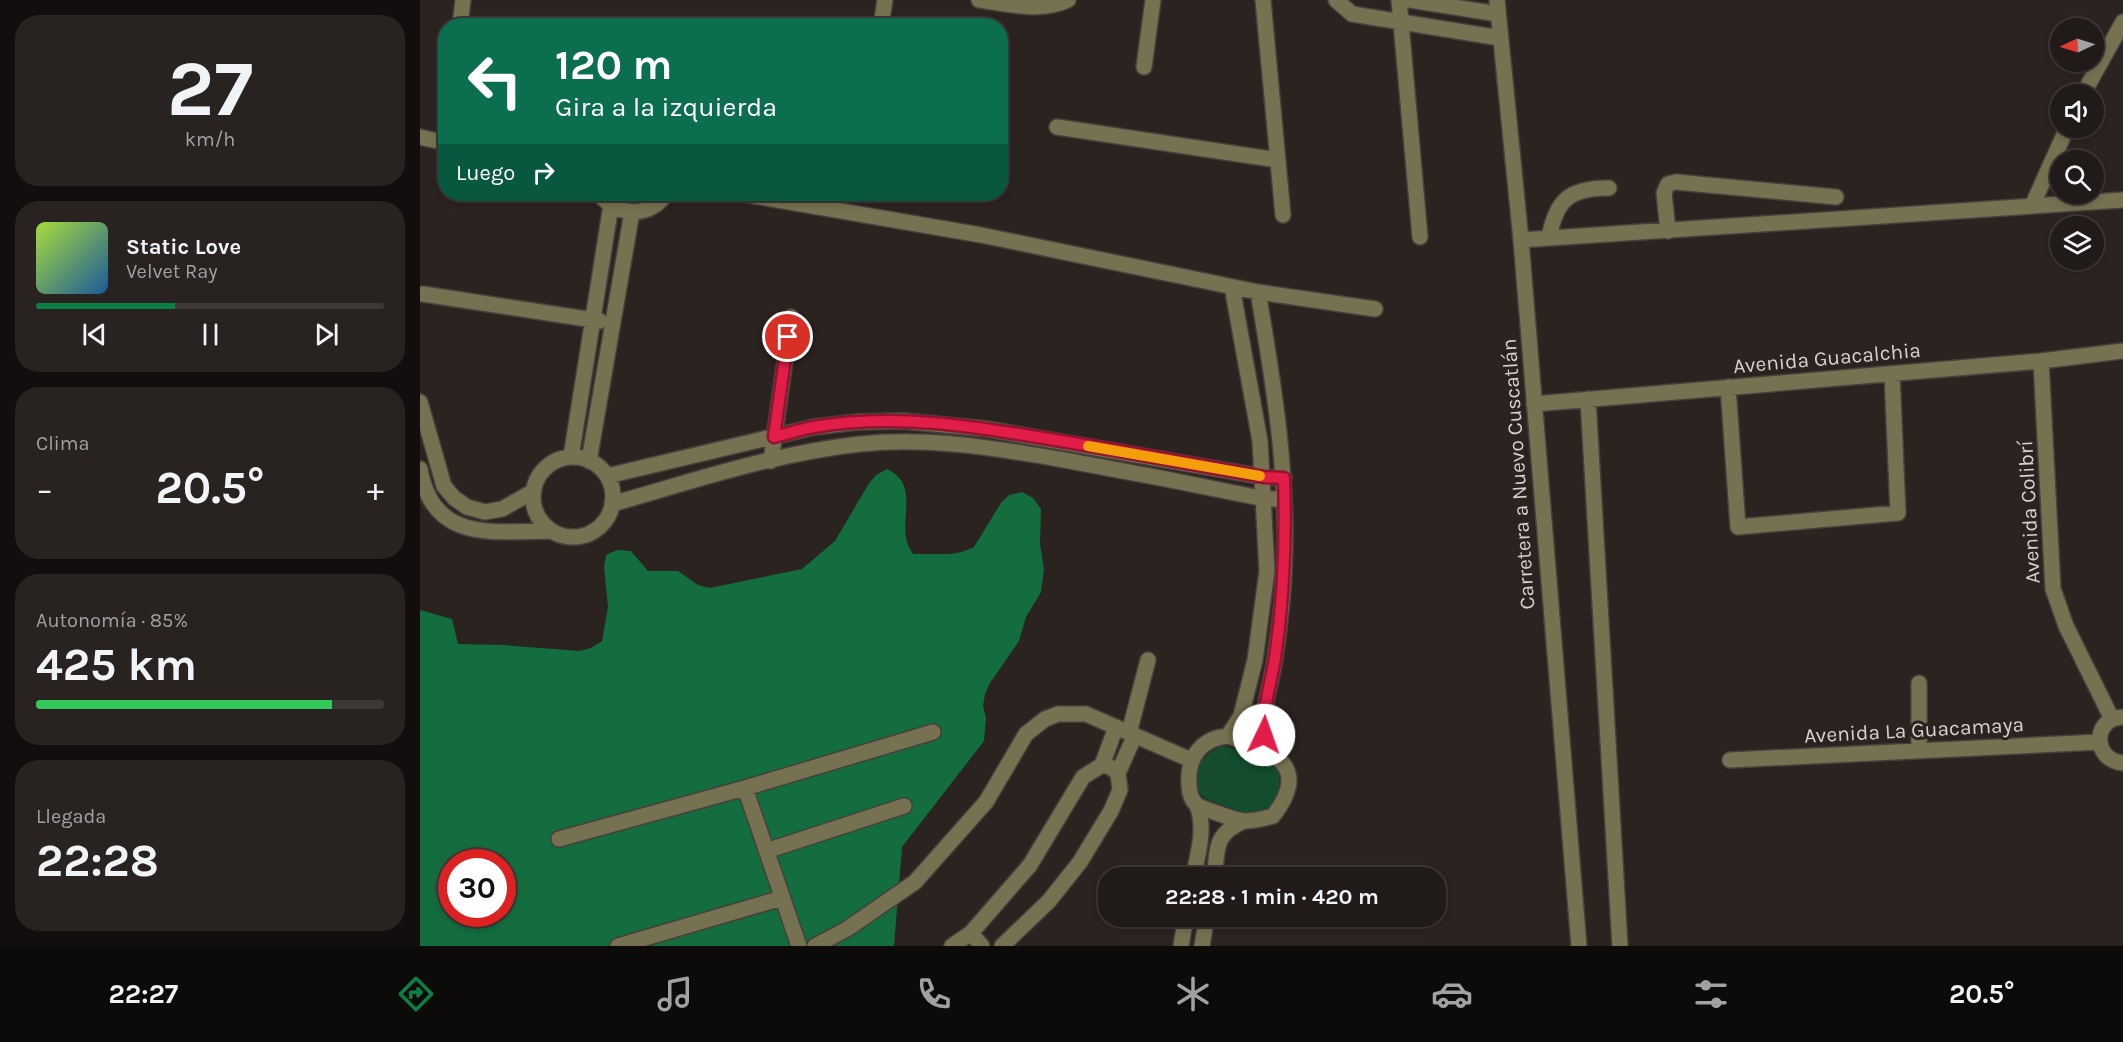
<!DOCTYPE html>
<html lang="es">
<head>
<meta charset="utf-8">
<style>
  body { margin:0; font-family:Karla,sans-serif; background:#282321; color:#f1f3f6; height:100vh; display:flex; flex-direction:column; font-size:22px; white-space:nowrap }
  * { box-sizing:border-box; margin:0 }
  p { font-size:20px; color:#a2a1a2 }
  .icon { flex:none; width:33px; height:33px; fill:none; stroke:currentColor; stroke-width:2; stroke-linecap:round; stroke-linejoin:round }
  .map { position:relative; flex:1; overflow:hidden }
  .details { display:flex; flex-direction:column; gap:15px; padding:15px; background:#120e0d; width:420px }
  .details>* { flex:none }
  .banner { position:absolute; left:18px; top:18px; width:570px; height:183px; border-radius:24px; box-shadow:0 3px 9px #0003,0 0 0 2px #3d3837; background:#0b6e4f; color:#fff; overflow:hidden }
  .needle { width:39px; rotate:266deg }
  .tools { position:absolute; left:1630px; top:18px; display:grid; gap:12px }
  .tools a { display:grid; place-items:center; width:54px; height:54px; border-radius:50%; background:#201a18; box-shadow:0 3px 9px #0003,0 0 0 2px #3d3837; font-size:30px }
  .speed { position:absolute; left:18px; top:849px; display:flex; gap:12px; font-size:30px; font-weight:700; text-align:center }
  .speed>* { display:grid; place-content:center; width:78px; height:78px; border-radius:50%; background:#201a18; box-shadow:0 3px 9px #0003,0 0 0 2px #3d3837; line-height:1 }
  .speed .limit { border:9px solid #d22; background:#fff; color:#111 }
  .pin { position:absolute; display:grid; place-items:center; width:51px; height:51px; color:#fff; margin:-26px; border:3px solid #fff; border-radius:50%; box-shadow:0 2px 6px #0007 }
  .me { position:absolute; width:66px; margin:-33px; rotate:3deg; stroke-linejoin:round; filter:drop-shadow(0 0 4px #0008) }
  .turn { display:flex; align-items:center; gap:21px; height:126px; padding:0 18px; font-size:27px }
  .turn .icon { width:78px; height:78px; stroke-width:2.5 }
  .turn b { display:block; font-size:42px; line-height:51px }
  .then { display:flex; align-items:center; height:57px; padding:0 18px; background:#0003; gap:12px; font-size:22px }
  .big { font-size:45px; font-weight:700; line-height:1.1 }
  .details .card { flex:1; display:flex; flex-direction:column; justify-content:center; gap:9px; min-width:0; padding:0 21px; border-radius:24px; background:#282321 }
  .details .dial { align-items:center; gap:0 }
  .dial b { font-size:78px; line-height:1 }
  .song { display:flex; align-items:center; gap:18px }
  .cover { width:72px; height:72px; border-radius:9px; background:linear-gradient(135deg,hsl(80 70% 55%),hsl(210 70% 35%)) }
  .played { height:6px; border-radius:3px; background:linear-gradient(90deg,#0b8043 40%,#3d3837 40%) }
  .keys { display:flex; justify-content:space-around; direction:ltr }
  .heat { display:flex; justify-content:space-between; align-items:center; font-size:33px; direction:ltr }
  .charge { height:9px; border-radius:4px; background:linear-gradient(90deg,#34c759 85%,#3d3837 0) }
  .trip { position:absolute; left:678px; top:867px; width:348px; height:60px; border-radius:24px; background:#201a18; box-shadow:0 3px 9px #0003,0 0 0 2px #3d3837; font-weight:700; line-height:60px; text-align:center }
  .dock { display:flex; height:96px; justify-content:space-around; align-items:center; background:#0d0a0a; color:#a2a1a2 }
  .dock .icon { width:42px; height:42px }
  .dock .selected { color:#0b8043 }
  .dock b { font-size:27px; color:#f1f3f6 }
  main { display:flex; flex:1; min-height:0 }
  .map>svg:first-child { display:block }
  .green { fill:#134d2d }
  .forest { fill:#146d3f; fill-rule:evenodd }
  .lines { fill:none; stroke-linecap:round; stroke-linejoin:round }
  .minor-casing { stroke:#463f3c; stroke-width:18 }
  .minor { stroke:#767251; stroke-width:15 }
  .route-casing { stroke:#92132f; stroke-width:15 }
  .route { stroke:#e11d48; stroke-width:10 }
  .slow { stroke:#f59e0b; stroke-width:10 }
  .labels { text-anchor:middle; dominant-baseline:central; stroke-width:6; stroke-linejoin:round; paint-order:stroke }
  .street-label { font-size:21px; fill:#d6d0ce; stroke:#2b2320 }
</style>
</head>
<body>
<main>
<section class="details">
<div class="card dial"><b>27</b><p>km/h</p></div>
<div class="card">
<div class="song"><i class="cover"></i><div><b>Static Love</b><p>Velvet Ray</p></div></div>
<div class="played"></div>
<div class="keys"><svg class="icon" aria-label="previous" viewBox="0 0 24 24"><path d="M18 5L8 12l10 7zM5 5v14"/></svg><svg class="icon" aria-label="pause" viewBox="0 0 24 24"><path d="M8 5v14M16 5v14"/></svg><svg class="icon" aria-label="next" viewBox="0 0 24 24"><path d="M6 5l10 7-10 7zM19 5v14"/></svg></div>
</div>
<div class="card"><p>Clima</p>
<div class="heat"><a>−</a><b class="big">20.5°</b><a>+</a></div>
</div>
<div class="card"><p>Autonomía · 85%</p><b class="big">425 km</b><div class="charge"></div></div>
<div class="card"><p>Llegada</p><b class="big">22:28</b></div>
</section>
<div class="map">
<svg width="1703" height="946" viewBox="0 0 1703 946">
  <rect width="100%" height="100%" fill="#2b2320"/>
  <path class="green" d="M803,746C813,748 847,760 854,767C865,778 859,803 845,811C841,813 837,813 832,814C822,815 816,811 806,807C800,804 791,802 785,798C763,782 782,751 803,746Z"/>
  <path class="forest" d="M467,469C499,484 480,516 487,542C488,546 491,550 493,554H530L542,552L554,547L581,503L589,495L602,492L613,498L621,509L620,544L624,569L621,592L606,617L599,641L570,683L565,694L563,706L566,718L564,741L482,847L474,946H0V610L32,619L38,644L83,645L159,651L171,648L182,641L188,607L184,567L186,555L197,550L211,551L228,571H258L278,585L290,588L382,569L415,541L448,485L456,475ZM32,862H82V914H32Z"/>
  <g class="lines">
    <defs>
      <path id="minor" d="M559,0C587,4 621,13 648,0
        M843,0L863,215
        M916,0L932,14L1080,38
        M979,0L1000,237
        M990,0L1078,14
        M1077,0L1101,240L1159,946
        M40,26L43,0
        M461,26L465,0
        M724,67L733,0
        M1663,94L1703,22
        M637,127L858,160
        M0,137L26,143
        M179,194C197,216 229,219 246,194
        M323,194L561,235L838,292L955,309
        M1612,206L1647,128
        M1248,231L1244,193L1248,184L1256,182L1416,197
        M1129,238C1136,200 1149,188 1189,188
        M1101,240L1703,200
        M838,292C854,385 869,477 864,572C863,600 859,630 855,658C850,693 837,715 849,751
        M3,294L180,321
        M1621,361L1633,589L1646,626L1692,719
        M1308,387L1318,527L1478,513L1472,374
        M1168,399L1200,946
        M0,402L24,486L34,498L47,507L65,512L82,509L114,491
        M1114,404L1621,361L1703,351
        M151,457L191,205
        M113 497a40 40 0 1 1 80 0a40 40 0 1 1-80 0Z
        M169,461L212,212
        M351,461L371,317
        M0,469C13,544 75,531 132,531
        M187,476L394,427L438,422L483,421L567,429L844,477L864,478
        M192,504C273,481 356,453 440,444C509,437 576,448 644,460C711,472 778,485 845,499H864
        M1703,717C1672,718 1672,760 1703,763
        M709,733L728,660
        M808,736L821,716L835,660L847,571L840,441L812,287
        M808,736C853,751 892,765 853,816C824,824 822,822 794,812C789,810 781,808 777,805C771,800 769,791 769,784C767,757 782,738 808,736Z
        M1499,751V683
        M1310,760L1679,742
        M682,765L696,727
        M325,788L513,732
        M139,839L325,788L379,946
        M346,851L484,806
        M773,878C778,853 786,829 777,805
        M794,878C798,850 793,835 822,822
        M551,933L562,946
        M198,946L362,898
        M395,946L427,929L495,882L566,802L606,734L625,719L638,714H666L771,760
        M532,946L551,933L610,865L663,777L682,765L690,767L698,773
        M582,946L629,901L660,862L691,811L700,790L698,773L715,735
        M761,946L766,916
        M782,946L787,916"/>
    </defs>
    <use href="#minor" class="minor-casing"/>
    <use href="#minor" class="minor"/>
  </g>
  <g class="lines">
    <defs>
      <path id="route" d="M368,337L354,437C367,434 381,429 394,427C478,412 564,428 647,442C713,453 778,465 844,477L864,478C866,538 864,598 855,658C851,684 842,708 844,735"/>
    </defs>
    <use href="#route" class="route-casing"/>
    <use href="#route" class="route"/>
    <path class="slow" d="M668,446L840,476"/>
  </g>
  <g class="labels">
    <g class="street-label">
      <text transform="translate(1407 358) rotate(-5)">Avenida Guacalchia</text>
      <text transform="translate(1098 474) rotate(-94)">Carretera a Nuevo Cuscatlán</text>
      <text transform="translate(1609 512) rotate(-93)">Avenida Colibrí</text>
      <text transform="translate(1494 730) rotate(-3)">Avenida La Guacamaya</text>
    </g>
  </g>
</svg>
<div class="tools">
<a><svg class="needle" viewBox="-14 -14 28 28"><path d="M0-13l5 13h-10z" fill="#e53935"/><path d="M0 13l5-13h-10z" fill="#a2a1a2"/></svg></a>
<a><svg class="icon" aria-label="sound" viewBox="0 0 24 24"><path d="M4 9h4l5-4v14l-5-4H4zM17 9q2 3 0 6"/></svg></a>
<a><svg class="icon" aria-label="search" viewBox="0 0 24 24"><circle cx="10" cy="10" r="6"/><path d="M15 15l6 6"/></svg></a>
<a><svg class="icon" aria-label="layers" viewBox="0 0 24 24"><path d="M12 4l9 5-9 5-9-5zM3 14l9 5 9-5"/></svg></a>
</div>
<div class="speed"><div class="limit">30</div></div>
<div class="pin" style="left:368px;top:337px;background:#d93025"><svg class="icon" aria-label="arrive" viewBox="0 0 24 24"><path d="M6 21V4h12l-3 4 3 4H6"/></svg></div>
<svg class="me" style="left:844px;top:735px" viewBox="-20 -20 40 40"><circle r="19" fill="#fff"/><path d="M0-13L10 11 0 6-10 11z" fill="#e11d48"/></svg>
<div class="trip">22:28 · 1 min · 420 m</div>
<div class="banner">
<div class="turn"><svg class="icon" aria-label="left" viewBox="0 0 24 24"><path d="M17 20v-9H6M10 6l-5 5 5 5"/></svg><div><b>120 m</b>Gira a la izquierda</div></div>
<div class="then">Luego<svg class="icon" aria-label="right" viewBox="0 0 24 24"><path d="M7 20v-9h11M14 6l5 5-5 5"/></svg></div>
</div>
</div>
</main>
<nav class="dock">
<b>22:27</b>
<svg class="icon selected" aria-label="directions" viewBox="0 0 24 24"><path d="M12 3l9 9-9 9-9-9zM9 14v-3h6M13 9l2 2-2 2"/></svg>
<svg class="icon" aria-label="music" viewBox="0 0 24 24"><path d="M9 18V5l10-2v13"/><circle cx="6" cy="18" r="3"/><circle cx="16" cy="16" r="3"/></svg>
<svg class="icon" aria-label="phone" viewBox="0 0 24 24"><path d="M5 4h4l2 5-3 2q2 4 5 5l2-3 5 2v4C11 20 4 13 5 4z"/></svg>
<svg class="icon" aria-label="climate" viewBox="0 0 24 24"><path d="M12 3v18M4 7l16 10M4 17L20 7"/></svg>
<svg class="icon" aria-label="car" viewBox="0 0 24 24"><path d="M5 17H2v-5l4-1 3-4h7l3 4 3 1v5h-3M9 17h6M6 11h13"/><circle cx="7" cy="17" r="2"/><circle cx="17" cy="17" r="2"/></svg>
<svg class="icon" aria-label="filters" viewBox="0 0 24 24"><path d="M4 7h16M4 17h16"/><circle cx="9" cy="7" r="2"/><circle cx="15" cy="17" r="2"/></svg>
<b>20.5°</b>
</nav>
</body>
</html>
